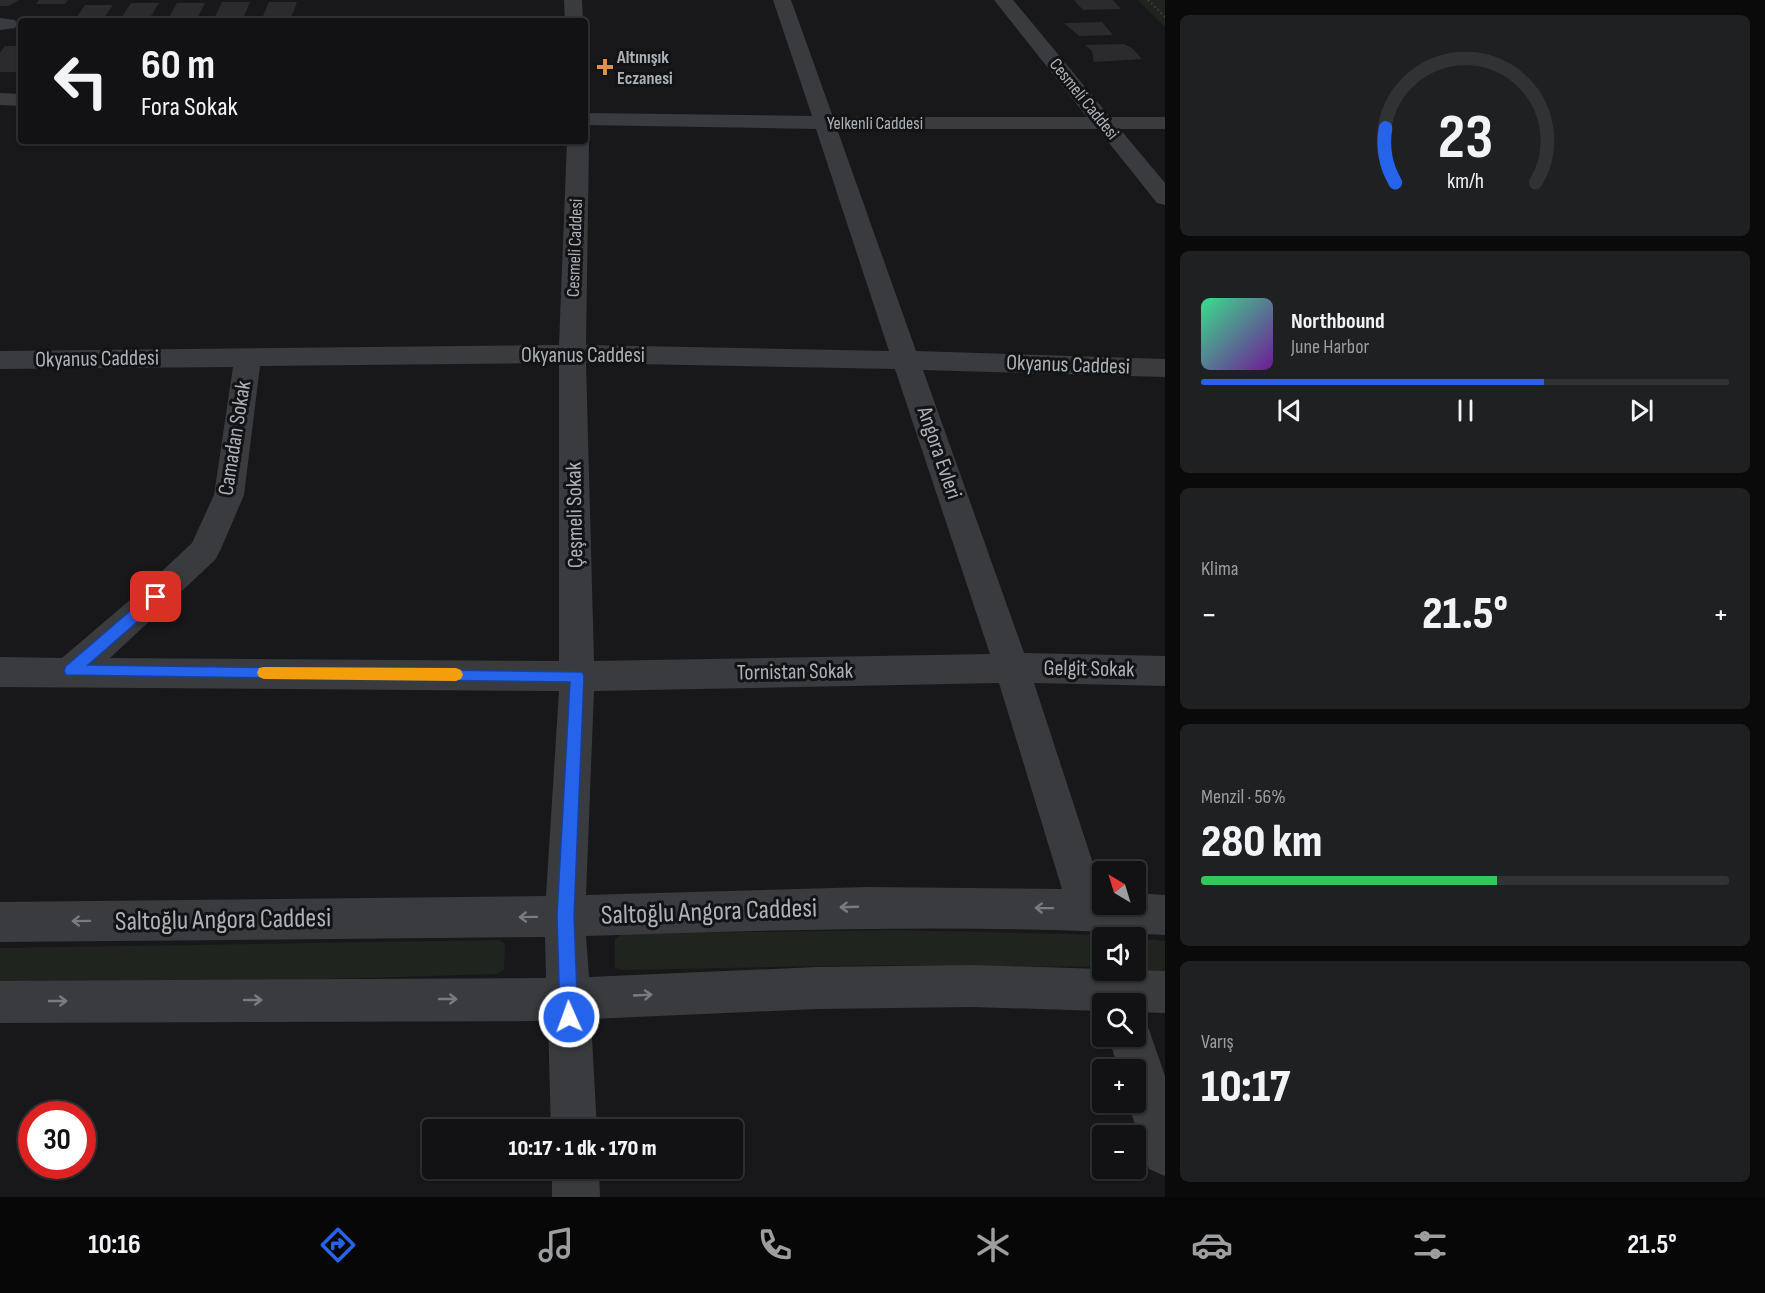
<!DOCTYPE html>
<html lang="tr">
<head>
<meta charset="utf-8">
<style>
  body { margin:0; font-family:"Sofia Sans Condensed",sans-serif; background:#1f2022; color:#f1f3f6; height:100vh; display:flex; flex-direction:column; font-size:22px; white-space:nowrap }
  * { box-sizing:border-box; margin:0 }
  p { font-size:20px; color:#9c9ea0 }
  .icon { flex:none; width:33px; height:33px; fill:none; stroke:currentColor; stroke-width:2; stroke-linecap:round; stroke-linejoin:round }
  .map { position:relative; flex:1; overflow:hidden }
  .side { display:flex; flex-direction:column; gap:15px; padding:15px; background:#0a0a0b; width:600px }
  .side>* { flex:none }
  .hud { position:absolute; left:18px; top:18px; width:570px; height:126px; border-radius:6px; box-shadow:0 2px 4px #0004,0 0 0 2px #313234; background:#121214; color:#f1f3f6; overflow:hidden }
  .needle { width:39px; rotate:322deg }
  .fabs { position:absolute; left:1092px; top:861px; display:grid; gap:12px }
  .fabs a { display:grid; place-items:center; width:54px; height:54px; border-radius:6px; background:#121214; box-shadow:0 2px 4px #0004,0 0 0 2px #313234; font-size:30px }
  .speed { position:absolute; left:18px; top:1101px; display:flex; gap:12px; font-size:30px; font-weight:700; text-align:center }
  .speed>* { display:grid; place-content:center; width:78px; height:78px; border-radius:50%; background:#121214; box-shadow:0 2px 4px #0004,0 0 0 2px #313234; line-height:1 }
  .speed .limit { border:9px solid #d22; background:#fff; color:#111 }
  .pin { position:absolute; display:grid; place-items:center; width:51px; height:51px; color:#fff; margin:-26px; border-radius:12px; box-shadow:0 3px 9px #0006 }
  .me { position:absolute; width:66px; margin:-33px; rotate:358deg; stroke-linejoin:round; filter:drop-shadow(0 0 4px #0008) }
  .turn { display:flex; align-items:center; gap:21px; height:126px; padding:0 24px; font-size:27px }
  .turn .icon { width:78px; height:78px; stroke-width:2.5 }
  .turn b { display:block; font-size:42px; line-height:51px }
  .big { font-size:45px; font-weight:800; line-height:1.1 }
  .side .card { flex:1; display:flex; flex-direction:column; justify-content:center; gap:9px; min-width:0; padding:0 21px; border-radius:9px; background:#1f2022 }
  .side .dial { align-items:center; gap:0 }
  .dial svg { height:156px; overflow:visible; fill:none; stroke:#313234; stroke-width:7; stroke-linecap:round; text-anchor:middle }
  .dial text { fill:#f1f3f6; stroke:none }
  .song { display:flex; align-items:center; gap:18px }
  .cover { width:72px; height:72px; border-radius:9px; background:linear-gradient(135deg,hsl(150 70% 55%),hsl(280 70% 35%)) }
  .played { height:6px; border-radius:3px; background:linear-gradient(90deg,#2563eb 65%,#313234 65%) }
  .keys { display:flex; justify-content:space-around; direction:ltr }
  .heat { display:flex; justify-content:space-between; align-items:center; font-size:33px; direction:ltr }
  .charge { height:9px; border-radius:4px; background:linear-gradient(90deg,#34c759 56%,#313234 0) }
  .trip { position:absolute; left:422px; top:1119px; width:321px; height:60px; border-radius:6px; background:#121214; box-shadow:0 2px 4px #0004,0 0 0 2px #313234; font-weight:800; line-height:60px; text-align:center }
  .menu { display:flex; height:96px; justify-content:space-around; align-items:center; background:#070708; color:#9c9ea0 }
  .menu .icon { width:42px; height:42px }
  .menu .active { color:#2563eb }
  .menu b { font-size:27px; color:#f1f3f6 }
  main { display:flex; flex:1; min-height:0 }
  .map>svg:first-child { display:block }
  .green { fill:#1f241e }
  .building { fill:#2b2b2d }
  .lines { fill:none; stroke-linecap:round; stroke-linejoin:round }
  .path { stroke:#3f4245; stroke-width:2; stroke-dasharray:1.5 3; stroke-linecap:butt }
  .minor { fill:#393b3e; fill-rule:evenodd }
  .oneway { stroke:#787c81 }
  .route { fill:#2563eb; stroke:#184099; stroke-width:1.5 }
  .slow { fill:#f59e0b }
  .poi-dot { fill:#dd914c; stroke:#131315; stroke-width:2 }
  .labels { text-anchor:middle; dominant-baseline:central; stroke-width:6; stroke-linejoin:round; paint-order:stroke }
  .far-poi-label { font-size:18px; font-weight:bold; fill:#acb2b8; stroke:#131315; text-anchor:start }
  .far-street-label { font-size:18px; fill:#acb2b8; stroke:#131315 }
  .street-label { font-size:22px; fill:#acb2b8; stroke:#131315 }
  .near-street-label { font-size:27px; fill:#acb2b8; stroke:#131315 }
</style>
</head>
<body>
<main>
<div class="map">
<svg width="1165" height="1197" viewBox="0 0 1165 1197">
  <rect width="100%" height="100%" fill="#18181a"/>
  <path class="green" d="M1138,0H1165V27Z
    M888,930L1069,934L1133,937L1102,938V967L880,965L622,970L615,968V939L623,934Z
    M1136,938L1165,941V973L1136,969Z
    M499,940L505,944L504,970L497,974L181,983L0,984V948Z"/>
  <path class="building" d="M0,0H19L9,6H0Z
    M39,0H68L65,4H36Z
    M1074,0H1113L1121,9L1083,10Z
    M222,2H250L242,21H213Z
    M269,2H297L290,21H261Z
    M131,3H159L148,21H119Z
    M177,3H205L196,21H167Z
    M85,5H113L102,21H74Z
    M1102,22L1113,35L1079,36L1064,23Z
    M1124,44L1132,48L1142,59L1094,62L1092,51L1085,45Z
    M5,46H21V65L16,72H0V53Z"/>
  <g class="lines">
    <path class="path" d="M1148,0L1165,17"/>
    <path class="minor" d="M564,0H582L583,21H565Z
      M773,0H791L833,117H1087L994,0H1013L1110,117H1165V129H1120L1165,183V205L1157,203L1098,129H837L916,351L1165,359V377L923,370L1024,653L1165,656V686L1034,683L1102,891V904H1136V893L1165,895V935C972,923 780,930 586,936L589,977L817,967L973,965L1165,971V1013L1136,1012V1004H1102V1011L973,1007L817,1009L591,1019L597,1130H551L548,1021L0,1023V981L546,978L545,937L0,942V902L546,896L559,691L0,687V657L62,658L144,588L192,543L214,495L233,367L0,369V351L559,345L567,141H585V136L589,141L586,345L889,351L816,129L585,125V113L812,116ZM559,363V661L110,658L215,560L220,551L244,495L260,366ZM586,363L895,369L990,654L594,661ZM999,683L1062,889L867,887L586,895L594,691Z
      M0,18L15,20L17,24L15,28L0,30Z
      M0,93L21,94V106L0,105Z
      M1136,1016L1146,1021L1165,1076V1176L1149,1169L1128,1102H1136V1070H1118L1109,1036H1136Z
      M552,1168H599L600,1197H552Z"/>
  </g>
  <defs><path id="oneway-shaft" d="M-6 0H5M1.5-3L5.5 0L1.5 3" fill="none" stroke-width="1.6" stroke-linecap="round" stroke-linejoin="round" transform="scale(1.5)"/></defs>
  <g class="oneway">
    <use href="#oneway-shaft" transform="translate(849 907) rotate(178)"/>
    <use href="#oneway-shaft" transform="translate(1044 908) rotate(-179)"/>
    <use href="#oneway-shaft" transform="translate(528 917) rotate(179)"/>
    <use href="#oneway-shaft" transform="translate(81 921) rotate(179)"/>
    <use href="#oneway-shaft" transform="translate(643 995) rotate(-3)"/>
    <use href="#oneway-shaft" transform="translate(448 999)"/>
    <use href="#oneway-shaft" transform="translate(253 1000)"/>
    <use href="#oneway-shaft" transform="translate(58 1001)"/>
  </g>
  <path class="route" d="M156,592L163,597L161,601L88,665L582,672L584,676L574,916L578,1017L576,1023L569,1026L563,1023L560,1017L557,916L570,682L66,675L64,671L66,666L151,593Z"/>
  <path class="slow" d="M264,667L456,668L461,670L463,675L461,679L456,681L264,679L259,677L257,673L259,668Z"/>
  <path class="poi-dot" d="M602 58h6v6h6v6h-6v6h-6v-6h-6v-6h6z"/>
  <g class="labels">
    <g class="far-poi-label">
      <text x="617" y="57">Altınışık<tspan x="617" dy="21">Eczanesi</tspan></text>
    </g>
    <g class="far-street-label">
      <text transform="translate(1084 99) rotate(51)">Cesmeli Caddesi</text>
      <text x="875" y="123">Yelkenli Caddesi</text>
      <text transform="translate(575 248) rotate(-88)">Cesmeli Caddesi</text>
    </g>
    <g class="street-label">
      <text x="583" y="355">Okyanus Caddesi</text>
      <text transform="translate(97 359) rotate(-1)">Okyanus Caddesi</text>
      <text transform="translate(1068 365) rotate(2)">Okyanus Caddesi</text>
      <text transform="translate(235 438) rotate(-81)">Camadan Sokak</text>
      <text transform="translate(939 453) rotate(71)">Angora Evleri</text>
      <text transform="translate(575 515) rotate(-91)">Çeşmeli Sokak</text>
      <text transform="translate(1089 669) rotate(1)">Gelgit Sokak</text>
      <text transform="translate(795 672) rotate(-1)">Tornistan Sokak</text>
    </g>
    <g class="near-street-label">
      <text transform="translate(709 912) rotate(-2)">Saltoğlu Angora Caddesi</text>
      <text transform="translate(223 920) rotate(-1)">Saltoğlu Angora Caddesi</text>
    </g>
  </g>
</svg>
<div class="fabs">
<a><svg class="needle" viewBox="-14 -14 28 28"><path d="M0-13l5 13h-10z" fill="#e53935"/><path d="M0 13l5-13h-10z" fill="#9c9ea0"/></svg></a>
<a><svg class="icon" aria-label="sound" viewBox="0 0 24 24"><path d="M4 9h4l5-4v14l-5-4H4zM17 9q2 3 0 6"/></svg></a>
<a><svg class="icon" aria-label="search" viewBox="0 0 24 24"><circle cx="10" cy="10" r="6"/><path d="M15 15l6 6"/></svg></a>
<a>+</a>
<a>−</a>
</div>
<div class="speed"><div class="limit">30</div></div>
<div class="pin" style="left:156px;top:597px;background:#d93025"><svg class="icon" aria-label="arrive" viewBox="0 0 24 24"><path d="M6 21V4h12l-3 4 3 4H6"/></svg></div>
<svg class="me" style="left:569px;top:1017px" viewBox="-20 -20 40 40"><circle r="17" fill="#2563eb" stroke="#fff" stroke-width="3"/><path d="M0-11L8 9 0 5-8 9z" fill="#fff"/></svg>
<div class="trip">10:17 · 1 dk · 170 m</div>
<div class="hud">
<div class="turn"><svg class="icon" aria-label="left" viewBox="0 0 24 24"><path d="M17 20v-9H6M10 6l-5 5 5 5"/></svg><div><b>60 m</b>Fora Sokak</div></div>
</div>
</div>
<section class="side">
<div class="card dial"><svg viewBox="0 0 100 80">
<path d="M14 69A42 42 0 1 1 86 69"/>
<path d="M14 69A42 42 0 0 1 9 41" stroke="#2563eb"/>
<text x="50" y="56" font-size="32" font-weight="700">23</text>
<text x="50" y="72" font-size="11">km/h</text>
</svg></div>
<div class="card">
<div class="song"><i class="cover"></i><div><b>Northbound</b><p>June Harbor</p></div></div>
<div class="played"></div>
<div class="keys"><svg class="icon" aria-label="previous" viewBox="0 0 24 24"><path d="M18 5L8 12l10 7zM5 5v14"/></svg><svg class="icon" aria-label="pause" viewBox="0 0 24 24"><path d="M8 5v14M16 5v14"/></svg><svg class="icon" aria-label="next" viewBox="0 0 24 24"><path d="M6 5l10 7-10 7zM19 5v14"/></svg></div>
</div>
<div class="card"><p>Klima</p>
<div class="heat"><a>−</a><b class="big">21.5°</b><a>+</a></div>
</div>
<div class="card"><p>Menzil · 56%</p><b class="big">280 km</b><div class="charge"></div></div>
<div class="card"><p>Varış</p><b class="big">10:17</b></div>
</section>
</main>
<nav class="menu">
<b>10:16</b>
<svg class="icon active" aria-label="directions" viewBox="0 0 24 24"><path d="M12 3l9 9-9 9-9-9zM9 14v-3h6M13 9l2 2-2 2"/></svg>
<svg class="icon" aria-label="music" viewBox="0 0 24 24"><path d="M9 18V5l10-2v13"/><circle cx="6" cy="18" r="3"/><circle cx="16" cy="16" r="3"/></svg>
<svg class="icon" aria-label="phone" viewBox="0 0 24 24"><path d="M5 4h4l2 5-3 2q2 4 5 5l2-3 5 2v4C11 20 4 13 5 4z"/></svg>
<svg class="icon" aria-label="climate" viewBox="0 0 24 24"><path d="M12 3v18M4 7l16 10M4 17L20 7"/></svg>
<svg class="icon" aria-label="car" viewBox="0 0 24 24"><path d="M5 17H2v-5l4-1 3-4h7l3 4 3 1v5h-3M9 17h6M6 11h13"/><circle cx="7" cy="17" r="2"/><circle cx="17" cy="17" r="2"/></svg>
<svg class="icon" aria-label="filters" viewBox="0 0 24 24"><path d="M4 7h16M4 17h16"/><circle cx="9" cy="7" r="2"/><circle cx="15" cy="17" r="2"/></svg>
<b>21.5°</b>
</nav>
</body>
</html>
